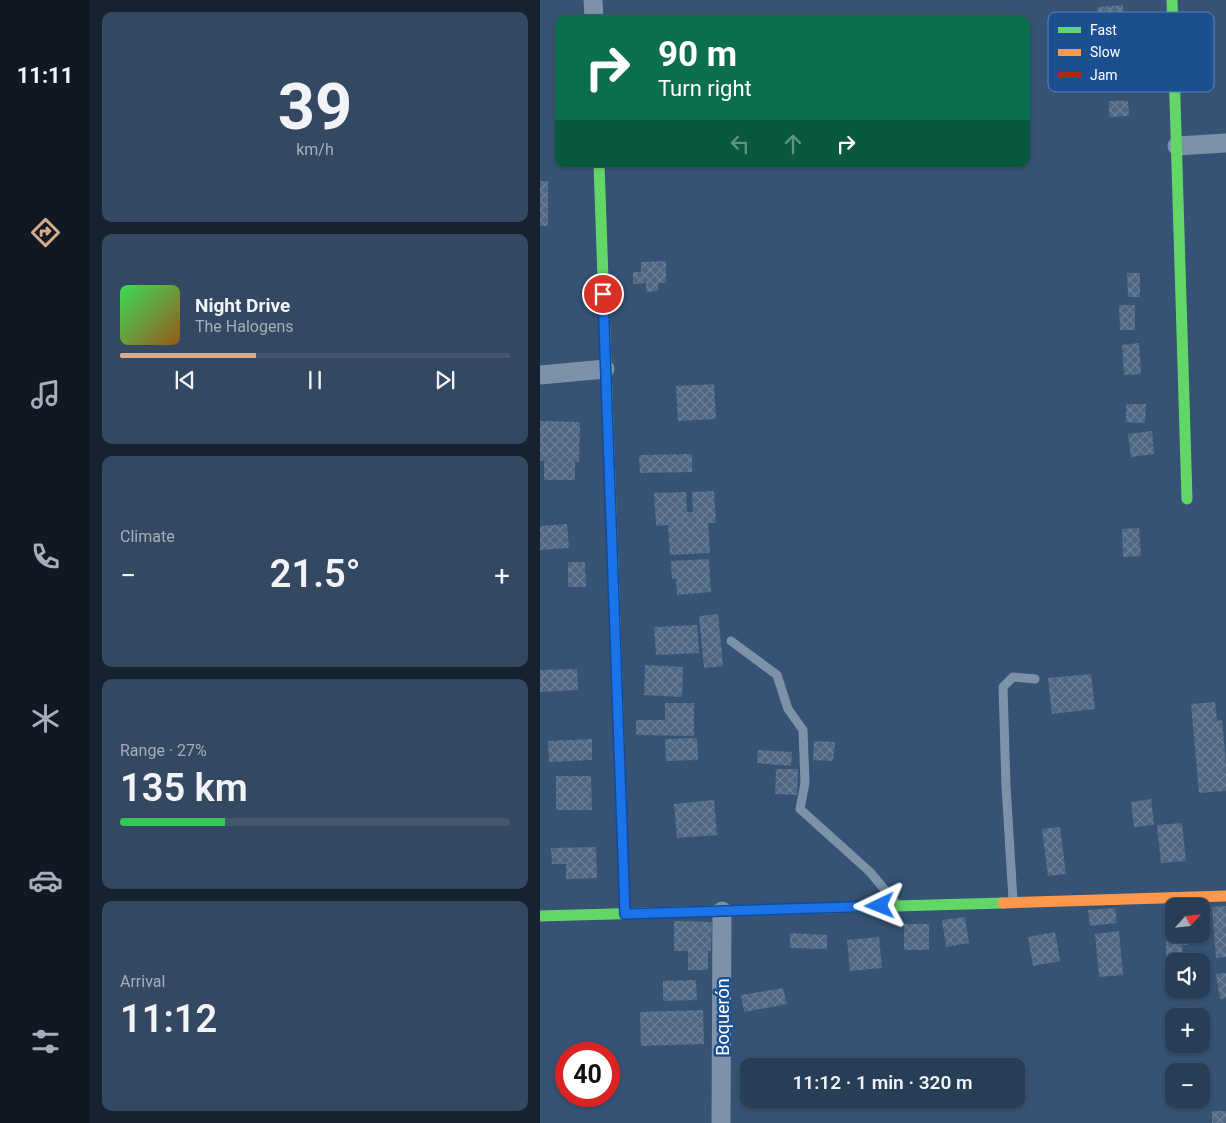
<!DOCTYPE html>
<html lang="en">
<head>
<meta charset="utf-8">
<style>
  body { margin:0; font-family:Roboto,sans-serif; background:#344961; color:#f1f3f6; height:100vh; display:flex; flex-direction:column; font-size:19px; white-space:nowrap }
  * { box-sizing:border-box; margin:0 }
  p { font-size:16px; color:#a5aeba }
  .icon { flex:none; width:28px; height:28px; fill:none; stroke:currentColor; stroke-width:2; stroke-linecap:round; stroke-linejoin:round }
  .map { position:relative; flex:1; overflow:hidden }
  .sheet { display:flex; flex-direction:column; gap:12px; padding:12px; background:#162230; width:450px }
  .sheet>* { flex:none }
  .hud { position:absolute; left:15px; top:15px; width:475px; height:152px; border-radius:10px; box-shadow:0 1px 4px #0004,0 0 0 1px #44576d; background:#0b6e4f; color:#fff; overflow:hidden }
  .needle { width:32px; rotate:63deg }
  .tools { position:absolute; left:625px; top:898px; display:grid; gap:10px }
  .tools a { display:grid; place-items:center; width:45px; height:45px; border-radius:10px; background:#283e57; box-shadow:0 1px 4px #0004,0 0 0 1px #44576d; font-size:25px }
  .speed { position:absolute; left:15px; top:1042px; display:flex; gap:10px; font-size:25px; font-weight:700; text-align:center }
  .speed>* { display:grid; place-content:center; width:65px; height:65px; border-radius:50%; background:#283e57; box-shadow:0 1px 4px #0004,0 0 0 1px #44576d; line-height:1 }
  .speed .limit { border:8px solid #d22; background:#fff; color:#111 }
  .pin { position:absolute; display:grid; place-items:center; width:42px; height:42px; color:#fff; margin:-21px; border:2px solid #fff; border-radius:50%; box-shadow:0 1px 5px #0007 }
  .me { position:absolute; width:55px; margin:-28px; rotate:268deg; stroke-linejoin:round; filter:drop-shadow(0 0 4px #0008) }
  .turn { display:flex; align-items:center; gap:18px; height:105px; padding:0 20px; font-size:22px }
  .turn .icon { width:65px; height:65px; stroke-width:2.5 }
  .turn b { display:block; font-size:35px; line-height:42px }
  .lanes { display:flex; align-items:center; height:48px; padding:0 20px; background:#0003; justify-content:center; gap:25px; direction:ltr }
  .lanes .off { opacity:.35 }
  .big { font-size:38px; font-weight:600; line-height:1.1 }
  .sheet .widget { flex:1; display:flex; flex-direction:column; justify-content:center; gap:8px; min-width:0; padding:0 18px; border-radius:10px; background:#344961 }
  .sheet .dial { align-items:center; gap:0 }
  .dial b { font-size:65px; line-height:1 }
  .song { display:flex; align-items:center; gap:15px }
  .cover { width:60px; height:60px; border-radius:8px; background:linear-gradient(135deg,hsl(130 70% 55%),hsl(30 70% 35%)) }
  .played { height:5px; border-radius:2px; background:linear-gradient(90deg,#d6ab8b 35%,#44576d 35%) }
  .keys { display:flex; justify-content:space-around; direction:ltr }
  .heat { display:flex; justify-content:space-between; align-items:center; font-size:28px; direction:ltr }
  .charge { height:8px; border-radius:4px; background:linear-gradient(90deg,#34c759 27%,#44576d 0) }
  .trip { position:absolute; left:200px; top:1058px; width:285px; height:50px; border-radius:10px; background:#283e57; box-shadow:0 1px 4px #0004,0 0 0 1px #44576d; font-weight:600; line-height:50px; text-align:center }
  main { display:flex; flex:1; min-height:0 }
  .tab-bar { display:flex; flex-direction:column; width:90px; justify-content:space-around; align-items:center; background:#101923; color:#a5aeba }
  .tab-bar .icon { width:35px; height:35px }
  .tab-bar .active { color:#d6ab8b }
  .tab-bar b { font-size:22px; color:#f1f3f6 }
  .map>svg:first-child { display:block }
  .building { fill:url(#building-cross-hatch) }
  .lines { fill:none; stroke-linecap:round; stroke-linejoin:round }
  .lane { stroke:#7d92a8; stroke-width:9 }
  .street { stroke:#7d92a8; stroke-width:19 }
  .fast { stroke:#63d668; stroke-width:11 }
  .slow { stroke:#ff974d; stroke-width:11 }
  .jam { stroke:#b3261e; stroke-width:11 }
  .route-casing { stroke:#114b97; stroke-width:12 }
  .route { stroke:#1a73e8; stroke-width:9 }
  .labels { text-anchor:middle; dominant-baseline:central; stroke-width:5; stroke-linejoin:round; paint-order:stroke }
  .street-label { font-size:18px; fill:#fff; stroke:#1b4f8f }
  .key { fill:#1b4f8f; stroke:#5f84b1; stroke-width:1 }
  .key-label { font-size:14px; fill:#fff }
</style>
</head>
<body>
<main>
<nav class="tab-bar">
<b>11:11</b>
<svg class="icon active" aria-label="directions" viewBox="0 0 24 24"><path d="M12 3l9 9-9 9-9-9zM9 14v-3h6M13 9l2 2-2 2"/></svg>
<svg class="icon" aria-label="music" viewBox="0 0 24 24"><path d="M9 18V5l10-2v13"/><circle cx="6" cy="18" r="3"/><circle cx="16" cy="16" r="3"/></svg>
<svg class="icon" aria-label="phone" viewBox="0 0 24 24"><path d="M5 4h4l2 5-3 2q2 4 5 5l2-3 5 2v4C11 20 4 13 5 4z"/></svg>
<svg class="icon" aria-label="climate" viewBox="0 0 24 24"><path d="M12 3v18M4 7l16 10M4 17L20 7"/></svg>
<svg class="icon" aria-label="car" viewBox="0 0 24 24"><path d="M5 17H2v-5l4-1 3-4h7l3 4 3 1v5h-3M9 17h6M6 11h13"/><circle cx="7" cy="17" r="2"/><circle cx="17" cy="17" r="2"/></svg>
<svg class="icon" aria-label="filters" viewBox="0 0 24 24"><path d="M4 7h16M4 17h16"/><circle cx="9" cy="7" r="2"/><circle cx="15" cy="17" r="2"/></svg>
</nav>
<section class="sheet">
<div class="widget dial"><b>39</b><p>km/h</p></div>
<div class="widget">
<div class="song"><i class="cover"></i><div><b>Night Drive</b><p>The Halogens</p></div></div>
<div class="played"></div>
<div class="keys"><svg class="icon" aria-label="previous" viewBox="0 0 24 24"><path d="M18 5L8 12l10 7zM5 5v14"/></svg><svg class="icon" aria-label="pause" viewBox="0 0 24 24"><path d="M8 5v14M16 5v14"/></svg><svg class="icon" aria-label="next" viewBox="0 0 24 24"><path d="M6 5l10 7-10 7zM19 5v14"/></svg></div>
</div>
<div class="widget"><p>Climate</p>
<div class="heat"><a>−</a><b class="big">21.5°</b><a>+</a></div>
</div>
<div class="widget"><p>Range · 27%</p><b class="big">135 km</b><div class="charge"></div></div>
<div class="widget"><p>Arrival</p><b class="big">11:12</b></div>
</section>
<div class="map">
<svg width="686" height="1123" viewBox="0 0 686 1123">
  <defs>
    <pattern id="building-cross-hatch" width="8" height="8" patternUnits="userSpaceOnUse" patternTransform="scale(1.25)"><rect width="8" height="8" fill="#506783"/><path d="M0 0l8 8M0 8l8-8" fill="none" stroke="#6a7e96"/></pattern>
  </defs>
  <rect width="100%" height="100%" fill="#365274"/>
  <path class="building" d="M583,5L584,31L559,32L558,7Z
    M569,101H588L589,116L569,117Z
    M0,181H8V226H0Z
    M126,261V283H118V291L106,292V283L93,284V272H101V262Z
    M587,273H600V297H588Z
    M579,305H595V330H580Z
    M599,343L601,374L584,375L582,345Z
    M174,384L176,419L138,421L136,386Z
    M586,404H606L605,423L586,422Z
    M0,421L40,422L39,462H35V480H4V461H0Z
    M612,431L614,454L591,457L588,434Z
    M152,454V472L100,473L99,455Z
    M174,491L176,523H168L170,553L130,555L128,525L116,526L114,493L146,492L147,512H153L152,492Z
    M27,524L29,548L0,550V526Z
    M599,528L601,556L583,557L582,529Z
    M169,559L171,592L137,595L136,579H132L131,561Z
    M28,562H45L46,587H28Z
    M178,614L183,666L164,668L159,616Z
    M157,625L159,653L116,655L114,627Z
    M105,665L143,667L142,697L104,695Z
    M37,669L38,690L0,692V670Z
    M551,674L555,709L512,714L508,678Z
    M675,702L677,721L682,720L686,763V791L659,793L651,704Z
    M125,703H154V736L96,735V720H125Z
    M157,738L158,760L126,761L125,739Z
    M52,739V760L9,762L8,741Z
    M274,741L295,742L293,761L273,760Z
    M218,750L252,752L251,766L217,763Z
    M236,769H258L257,795L235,794Z
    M16,776H51L52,810H16Z
    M611,799L614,825L594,827L591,802Z
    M174,800L177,835L137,838L134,804Z
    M642,823L646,861L621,863L617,825Z
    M520,827L526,874L508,876L502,829Z
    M56,847L57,878L26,879V864H12L11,848Z
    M626,903L634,906V934H648V945H642L643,960H626Z
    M686,906V957L676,958L672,907Z
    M575,908L577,923L550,926L548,910Z
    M425,917L429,943L406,947L402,920Z
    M134,921L172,922L171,951H168V970H148V951H134Z
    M364,924H389V950H364Z
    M579,931L583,975L559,977L555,934Z
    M515,932L520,961L493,966L488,937Z
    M250,933L287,935V949L250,948Z
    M339,937L342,968L310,971L307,940Z
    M686,973V998L680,999L676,974Z
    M156,980L157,1000L123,1001V981Z
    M243,988L247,1004L204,1012L201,995Z
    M163,1010L164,1044L101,1046L100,1012Z
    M672,1111H686V1123H672Z"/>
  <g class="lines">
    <path class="lane" d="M191,641L237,675L248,709L263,730L265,783L260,809L330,872L355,902
      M473,900L466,786L463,687L473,677L495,679"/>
    <path class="street" d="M53,0L54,19
      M637,146L686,143
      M0,375L65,369
      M181,1123L182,911"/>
    <path class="fast" d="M632,0L647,499
      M59,164L75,622
      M0,916L463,903"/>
    <path class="slow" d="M75,622L82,830
      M463,903L686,896"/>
    <path class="jam" d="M82,830L85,914"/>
  </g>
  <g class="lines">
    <defs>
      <path id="route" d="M63,294L85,914L340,906"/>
    </defs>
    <use href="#route" class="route-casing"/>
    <use href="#route" class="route"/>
  </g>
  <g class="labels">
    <g class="street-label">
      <text transform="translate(182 1017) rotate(-90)">Boquerón</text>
    </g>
  </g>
  <rect x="508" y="12" width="166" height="80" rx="8" class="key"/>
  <rect x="518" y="27" width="23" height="6" fill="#63d668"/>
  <rect x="518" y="49" width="23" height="7" fill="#ff974d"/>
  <rect x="518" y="72" width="23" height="6" fill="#b3261e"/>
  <g class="key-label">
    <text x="550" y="35">Fast</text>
    <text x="550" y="57">Slow</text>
    <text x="550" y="80">Jam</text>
  </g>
</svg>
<div class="tools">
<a><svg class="needle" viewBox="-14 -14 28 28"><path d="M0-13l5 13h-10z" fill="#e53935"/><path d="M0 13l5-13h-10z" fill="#a5aeba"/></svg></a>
<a><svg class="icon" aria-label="sound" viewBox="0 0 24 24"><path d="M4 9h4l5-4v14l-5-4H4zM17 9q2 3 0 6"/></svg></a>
<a>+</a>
<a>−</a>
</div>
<div class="speed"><div class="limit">40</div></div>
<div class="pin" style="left:63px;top:294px;background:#d93025"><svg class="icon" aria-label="arrive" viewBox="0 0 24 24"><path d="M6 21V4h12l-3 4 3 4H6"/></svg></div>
<svg class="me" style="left:340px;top:906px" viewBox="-20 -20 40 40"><path d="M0-17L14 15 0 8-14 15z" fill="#1a73e8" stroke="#fff" stroke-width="4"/></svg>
<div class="trip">11:12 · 1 min · 320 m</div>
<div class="hud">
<div class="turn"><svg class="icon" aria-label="right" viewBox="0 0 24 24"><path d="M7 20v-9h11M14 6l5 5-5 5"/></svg><div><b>90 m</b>Turn right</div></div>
<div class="lanes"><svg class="icon off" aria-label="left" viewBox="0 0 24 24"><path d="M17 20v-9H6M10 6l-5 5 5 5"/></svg><svg class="icon off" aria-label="ahead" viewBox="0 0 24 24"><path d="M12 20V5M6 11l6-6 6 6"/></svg><svg class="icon" aria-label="right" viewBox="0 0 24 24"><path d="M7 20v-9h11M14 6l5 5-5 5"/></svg></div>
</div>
</div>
</main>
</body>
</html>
